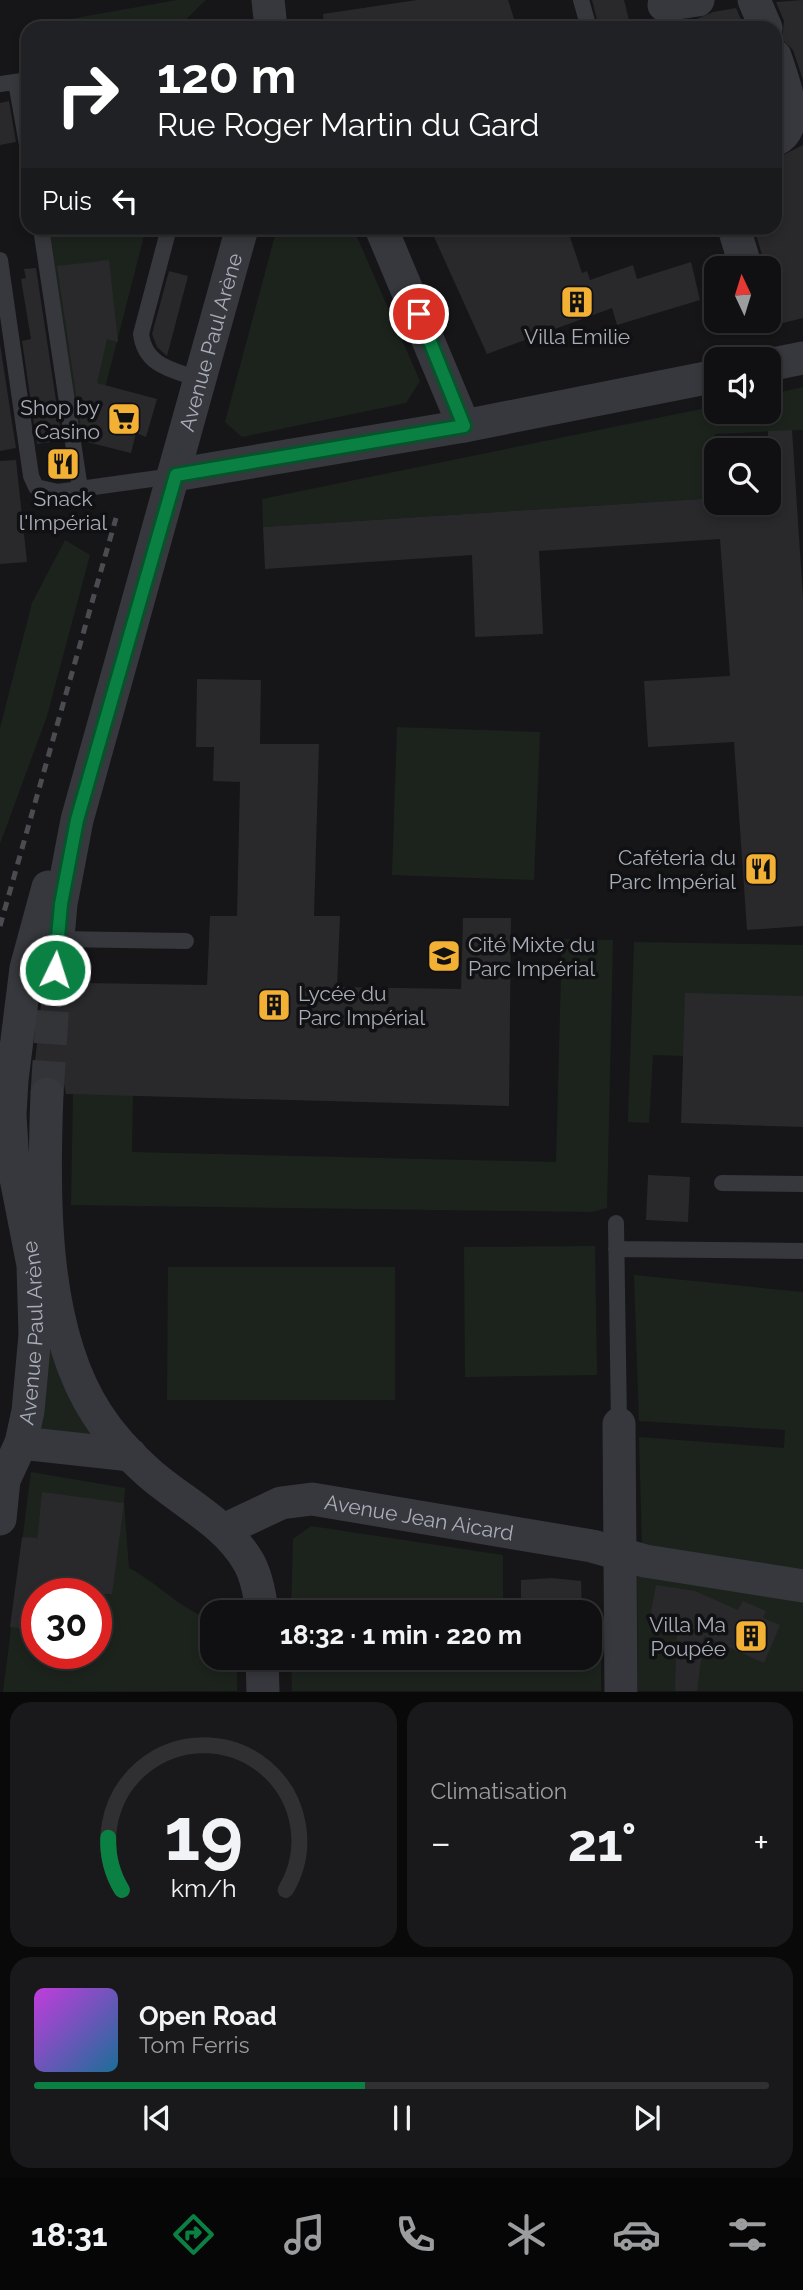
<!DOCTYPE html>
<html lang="fr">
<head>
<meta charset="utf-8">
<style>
  body { margin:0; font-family:Raleway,sans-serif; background:#19191b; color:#f1f3f6; height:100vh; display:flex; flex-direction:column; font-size:26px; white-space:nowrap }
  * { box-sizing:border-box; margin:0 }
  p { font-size:23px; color:#9c9d9f }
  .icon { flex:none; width:38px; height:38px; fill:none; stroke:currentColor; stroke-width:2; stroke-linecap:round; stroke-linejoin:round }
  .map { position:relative; height:1692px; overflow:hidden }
  .panel { display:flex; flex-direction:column; gap:10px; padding:10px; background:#09090a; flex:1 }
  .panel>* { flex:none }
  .guide { position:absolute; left:21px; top:21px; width:761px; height:214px; border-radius:21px; box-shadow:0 4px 10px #0003,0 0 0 2px #303032; background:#202124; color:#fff; overflow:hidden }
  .needle { width:46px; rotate:356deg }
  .controls { position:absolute; left:704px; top:256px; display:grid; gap:14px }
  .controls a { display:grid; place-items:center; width:77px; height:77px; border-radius:14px; background:#101012; box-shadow:0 4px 10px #0003,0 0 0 2px #303032; font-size:35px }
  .speed { position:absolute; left:21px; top:1578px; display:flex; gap:14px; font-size:35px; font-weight:700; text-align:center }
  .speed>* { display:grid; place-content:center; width:91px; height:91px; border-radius:50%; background:#101012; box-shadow:0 4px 10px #0003,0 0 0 2px #303032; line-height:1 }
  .speed .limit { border:10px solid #d22; background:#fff; color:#111 }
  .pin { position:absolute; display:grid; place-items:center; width:60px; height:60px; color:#fff; margin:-30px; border:4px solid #fff; border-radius:50%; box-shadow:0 2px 7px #0007 }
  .me { position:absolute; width:77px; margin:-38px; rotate:4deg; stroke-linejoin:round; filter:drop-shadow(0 0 5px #0008) }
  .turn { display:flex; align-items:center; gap:24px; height:147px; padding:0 21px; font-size:32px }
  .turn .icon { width:91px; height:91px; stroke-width:2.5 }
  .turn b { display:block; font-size:49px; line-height:60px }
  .then { display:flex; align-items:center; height:66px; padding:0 21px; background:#0003; gap:14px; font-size:26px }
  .big { font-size:52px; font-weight:700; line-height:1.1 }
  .panel .widget { flex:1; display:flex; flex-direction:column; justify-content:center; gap:10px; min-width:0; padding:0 24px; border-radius:21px; background:#19191b }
  .panel .dial { align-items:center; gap:0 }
  .dial svg { height:182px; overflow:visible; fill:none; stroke:#303032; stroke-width:7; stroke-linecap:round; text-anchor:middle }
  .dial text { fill:#f1f3f6; stroke:none }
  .song { display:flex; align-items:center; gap:21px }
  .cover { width:84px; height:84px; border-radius:10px; background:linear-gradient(135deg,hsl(290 70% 55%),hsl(200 70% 35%)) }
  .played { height:7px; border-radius:4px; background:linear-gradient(90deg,#0b8043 45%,#303032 45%) }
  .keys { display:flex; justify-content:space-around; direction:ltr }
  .heat { display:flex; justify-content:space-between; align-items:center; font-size:38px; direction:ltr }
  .panel .tiles { flex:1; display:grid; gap:10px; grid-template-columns:1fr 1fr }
  .widget:last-child { grid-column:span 2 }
  .trip { position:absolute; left:200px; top:1600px; width:402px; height:70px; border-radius:21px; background:#101012; box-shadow:0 4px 10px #0003,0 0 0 2px #303032; font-weight:700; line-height:70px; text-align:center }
  .tabs { display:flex; height:112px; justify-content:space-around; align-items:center; background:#060607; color:#9c9d9f }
  .tabs .icon { width:49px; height:49px }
  .tabs .selected { color:#0b8043 }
  .tabs b { font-size:32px; color:#f1f3f6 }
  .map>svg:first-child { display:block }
  .green { fill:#1c231d; fill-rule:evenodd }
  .building { fill:#29292c }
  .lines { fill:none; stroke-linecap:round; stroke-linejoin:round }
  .street-tunnel { stroke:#333438; stroke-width:33; stroke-dasharray:33 17; stroke-linecap:butt }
  .lane { stroke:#37383d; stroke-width:16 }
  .street { stroke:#37383d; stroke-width:33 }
  .rail { stroke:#4a4c52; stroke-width:5; stroke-dasharray:9 7; stroke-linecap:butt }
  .route-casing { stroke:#07532c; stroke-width:18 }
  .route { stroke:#0b8043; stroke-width:12 }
  .labels { text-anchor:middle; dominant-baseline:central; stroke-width:7; stroke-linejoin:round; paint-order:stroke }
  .poi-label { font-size:21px; fill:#a8adb8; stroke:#111113; text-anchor:end }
  .street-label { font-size:21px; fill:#a8adb8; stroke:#111113 }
</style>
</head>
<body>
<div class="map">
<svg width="803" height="1692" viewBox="0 0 803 1692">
  <rect width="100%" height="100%" fill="#161618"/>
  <path class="green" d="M177,0H206L177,28H28V39L25,27Z
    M48,228H146L91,443L79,433Z
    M277,228H353L420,381L406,403L242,437L225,422Z
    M803,387V430L715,434L716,498L263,527L262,499L716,406V411H768V395Z
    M65,540L90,555L47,716L0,844V728L32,603Z
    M397,727L540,732L534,880L392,875Z
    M562,939L613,940L607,1208L592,1212L71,1205L73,1094L133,1095L132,1152L556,1162Z
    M634,942L803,945V996L683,1056L653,1055L649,1123L628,1122Z
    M595,1246L597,1375L465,1377L464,1247Z
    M168,1267H395V1400H167Z
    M634,1275L803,1292V1573L642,1546L639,1437L784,1448L785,1430L639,1421Z
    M42,1337H55L96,1443L40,1436Z
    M31,1472L125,1488L124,1503L129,1568C157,1582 184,1613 212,1619V1657H237V1691L3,1692ZM37,1594H96V1654H37Z
    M311,1526L503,1555V1612H291L293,1539Z
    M637,1570L803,1597V1691H638Z
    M590,1640H601V1691H292L291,1657H590Z"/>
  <path class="building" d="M417,0H508L517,28H324L323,14Z
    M592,0H624L631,28H599Z
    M803,0V80L793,50L782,39L784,21L776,2Z
    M736,8L745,28H695L694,20L713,12Z
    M9,101L16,142L0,145V103Z
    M803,145V318L775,325L768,302V268H766L754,228H775V159Z
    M430,228H567L582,273L587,271L590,280L633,265L637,279L691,262L700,300L617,325L612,308L487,354Z
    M109,260L118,342L107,339L97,383L157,399L146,437L136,433L131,453L83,441L57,266Z
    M36,268L62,440L37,444L22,341L31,339L21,279L26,278L24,269Z
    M169,271L188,276L167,356L157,347L152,334Z
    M0,344L16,448L0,451Z
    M792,430L803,598V926L747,930L734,742L648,747L644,681L730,676L720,539L539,551L543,634L475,637L472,555L265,569L263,527L716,498V502H768V431Z
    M16,460L27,562L0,564V461Z
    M197,679L261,680L260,744H319L314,916H340L337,987L461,989L463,918H511L509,1106L66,1094L64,1084L57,1077L47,1075L33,1082L43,985L53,989L62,988L71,980L74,971H85L86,983L207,985L210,916H237L240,782L213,781L214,747H196Z
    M685,993L803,996V1127L681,1123Z
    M648,1175L690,1177L688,1222L646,1220Z
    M42,1492L124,1503L112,1594H37V1630L10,1627L22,1537L37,1538V1543Z
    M552,1578L581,1581L582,1612H521V1580Z
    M656,1585L695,1591L738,1610L743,1601L766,1611L763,1618L780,1625L764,1663L704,1636L697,1691H675L677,1628L649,1622Z"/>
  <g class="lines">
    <path class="street-tunnel" d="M47,1094L55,970"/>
    <path class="lane" d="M581,0L589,28
      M16,82L28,150
      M0,84L28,80
      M41,228L80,489
      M169,228L141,334C145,367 174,370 201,380
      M0,260L31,476L36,487L58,492L173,476
      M57,939L186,941
      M722,1183L803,1184
      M616,1223L619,1424
      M616,1249L803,1251"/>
    <g class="street">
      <path d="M268,0L271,28"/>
      <path d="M754,0L766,28"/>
      <path d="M664,5L698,0"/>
      <path d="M775,56C783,80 803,128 775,140"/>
      <path d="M381,228L464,426"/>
      <path d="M734,228L746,268"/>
      <path d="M768,365L803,358"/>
      <path d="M175,475L464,426L716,376"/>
      <path id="s1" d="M55,970L61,904L77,820L242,228"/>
      <path d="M47,1094C43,1193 41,1328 97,1414C111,1436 130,1456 149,1473C182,1502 225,1522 248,1561C257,1576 260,1595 262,1612"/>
      <path d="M619,1424L621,1692"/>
      <path d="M21,1443L131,1455"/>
      <path id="s2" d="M0,1519L4,1480L21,1443L28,1411L35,1335L33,1265L13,1163L10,1115L12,1080L26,968L48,887"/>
      <path id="s3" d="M224,1530L281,1503L312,1499L592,1546L645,1561L803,1586"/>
      <path d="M262,1657L263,1692"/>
    </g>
    <path class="rail" d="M0,926L116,518"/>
  </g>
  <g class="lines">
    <defs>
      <path id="route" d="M55,970L61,904L77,820L176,475L464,426L419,314"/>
    </defs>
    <use href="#route" class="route-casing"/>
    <use href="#route" class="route"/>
  </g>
  <defs>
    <symbol id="building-square" viewBox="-11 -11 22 22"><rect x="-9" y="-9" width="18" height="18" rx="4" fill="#f2b134" stroke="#111113"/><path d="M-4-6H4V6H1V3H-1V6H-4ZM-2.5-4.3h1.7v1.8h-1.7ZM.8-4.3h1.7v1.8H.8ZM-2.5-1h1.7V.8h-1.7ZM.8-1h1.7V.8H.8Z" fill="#111"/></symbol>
    <symbol id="supermarket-square" viewBox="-11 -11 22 22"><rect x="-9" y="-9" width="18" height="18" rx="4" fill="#f2b134" stroke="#111113"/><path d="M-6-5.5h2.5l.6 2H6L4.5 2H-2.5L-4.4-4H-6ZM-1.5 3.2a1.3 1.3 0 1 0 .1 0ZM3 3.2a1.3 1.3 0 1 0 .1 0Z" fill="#111"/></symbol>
    <symbol id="restaurant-square" viewBox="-11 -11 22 22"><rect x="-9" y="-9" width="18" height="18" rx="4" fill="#f2b134" stroke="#111113"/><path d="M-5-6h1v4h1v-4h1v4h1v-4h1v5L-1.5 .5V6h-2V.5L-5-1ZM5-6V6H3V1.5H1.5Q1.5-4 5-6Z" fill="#111"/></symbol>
    <symbol id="school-square" viewBox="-11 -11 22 22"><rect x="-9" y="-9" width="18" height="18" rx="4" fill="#f2b134" stroke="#111113"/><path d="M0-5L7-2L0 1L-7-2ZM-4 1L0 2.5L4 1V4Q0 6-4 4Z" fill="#111"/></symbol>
  </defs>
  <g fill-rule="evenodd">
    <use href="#building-square" x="558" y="283" width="38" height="38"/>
    <use href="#supermarket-square" x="105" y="400" width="38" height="38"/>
    <use href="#restaurant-square" x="44" y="445" width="38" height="38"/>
    <use href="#restaurant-square" x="742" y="850" width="38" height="38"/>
    <use href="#school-square" x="425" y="937" width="38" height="38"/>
    <use href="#building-square" x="255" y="986" width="38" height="38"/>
    <use href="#building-square" x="732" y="1617" width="38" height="38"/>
  </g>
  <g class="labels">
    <g class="poi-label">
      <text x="577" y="336" text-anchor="middle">Villa Emilie</text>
      <text x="100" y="407">Shop by<tspan x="100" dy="24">Casino</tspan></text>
      <text x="63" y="498" text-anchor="middle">Snack<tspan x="63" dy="24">l'Impérial</tspan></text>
      <text x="736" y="857">Caféteria du<tspan x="736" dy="24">Parc Impérial</tspan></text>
      <text x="468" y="944" text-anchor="start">Cité Mixte du<tspan x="468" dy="24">Parc Impérial</tspan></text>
      <text x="298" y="993" text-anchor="start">Lycée du<tspan x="298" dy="24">Parc Impérial</tspan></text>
      <text x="726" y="1624">Villa Ma<tspan x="726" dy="24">Poupée</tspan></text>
    </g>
    <g class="street-label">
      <text stroke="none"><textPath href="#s1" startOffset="648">Avenue Paul Arène</textPath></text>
      <text stroke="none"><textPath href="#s2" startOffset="191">Avenue Paul Arène</textPath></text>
      <text stroke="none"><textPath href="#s3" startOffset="203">Avenue Jean Aicard</textPath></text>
    </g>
  </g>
</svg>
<div class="controls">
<a><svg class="needle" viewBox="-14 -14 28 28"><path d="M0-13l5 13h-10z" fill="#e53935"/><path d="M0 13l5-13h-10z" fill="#9c9d9f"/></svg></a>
<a><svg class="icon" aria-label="sound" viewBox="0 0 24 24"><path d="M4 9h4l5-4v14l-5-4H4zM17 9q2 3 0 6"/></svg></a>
<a><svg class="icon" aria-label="search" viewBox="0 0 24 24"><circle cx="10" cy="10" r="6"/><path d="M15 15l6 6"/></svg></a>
</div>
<div class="speed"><div class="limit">30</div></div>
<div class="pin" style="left:419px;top:314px;background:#d93025"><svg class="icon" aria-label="arrive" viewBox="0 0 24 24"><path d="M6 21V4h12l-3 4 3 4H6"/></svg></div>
<svg class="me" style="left:55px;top:970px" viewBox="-20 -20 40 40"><circle r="17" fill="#0b8043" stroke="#fff" stroke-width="3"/><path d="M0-11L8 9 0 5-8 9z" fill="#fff"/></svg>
<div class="trip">18:32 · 1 min · 220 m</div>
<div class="guide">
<div class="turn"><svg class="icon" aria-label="right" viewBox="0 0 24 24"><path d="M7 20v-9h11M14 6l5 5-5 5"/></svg><div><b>120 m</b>Rue Roger Martin du Gard</div></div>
<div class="then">Puis<svg class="icon" aria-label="left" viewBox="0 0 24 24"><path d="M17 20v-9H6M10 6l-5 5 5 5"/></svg></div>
</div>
</div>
<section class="panel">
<div class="tiles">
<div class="widget dial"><svg viewBox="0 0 100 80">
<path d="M14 69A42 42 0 1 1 86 69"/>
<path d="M14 69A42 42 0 0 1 8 46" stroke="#0b8043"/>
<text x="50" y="56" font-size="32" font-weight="700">19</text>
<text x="50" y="72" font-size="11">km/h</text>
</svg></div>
<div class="widget"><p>Climatisation</p>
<div class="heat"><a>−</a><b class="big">21°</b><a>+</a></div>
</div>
<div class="widget">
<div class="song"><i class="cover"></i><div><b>Open Road</b><p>Tom Ferris</p></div></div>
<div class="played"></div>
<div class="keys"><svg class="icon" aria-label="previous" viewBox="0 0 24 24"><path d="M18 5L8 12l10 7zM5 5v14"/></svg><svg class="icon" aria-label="pause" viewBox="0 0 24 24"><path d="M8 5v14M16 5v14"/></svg><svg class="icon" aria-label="next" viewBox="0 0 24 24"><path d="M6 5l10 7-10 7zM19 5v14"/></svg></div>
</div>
</div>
</section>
<nav class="tabs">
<b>18:31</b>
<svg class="icon selected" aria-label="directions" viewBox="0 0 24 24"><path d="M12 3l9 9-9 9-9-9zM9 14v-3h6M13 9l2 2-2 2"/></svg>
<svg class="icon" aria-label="music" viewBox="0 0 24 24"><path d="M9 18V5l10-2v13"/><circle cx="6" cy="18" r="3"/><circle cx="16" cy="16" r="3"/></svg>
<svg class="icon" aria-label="phone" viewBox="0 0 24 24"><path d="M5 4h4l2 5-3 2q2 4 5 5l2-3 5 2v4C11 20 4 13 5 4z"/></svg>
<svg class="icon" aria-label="climate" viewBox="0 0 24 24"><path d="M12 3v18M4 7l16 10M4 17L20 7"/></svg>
<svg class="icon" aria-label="car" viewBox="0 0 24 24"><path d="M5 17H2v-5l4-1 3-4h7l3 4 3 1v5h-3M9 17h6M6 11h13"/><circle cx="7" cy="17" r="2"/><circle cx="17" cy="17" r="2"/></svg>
<svg class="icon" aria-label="filters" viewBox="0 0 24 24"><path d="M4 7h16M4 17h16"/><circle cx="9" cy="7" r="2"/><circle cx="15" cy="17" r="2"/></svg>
</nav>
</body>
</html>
